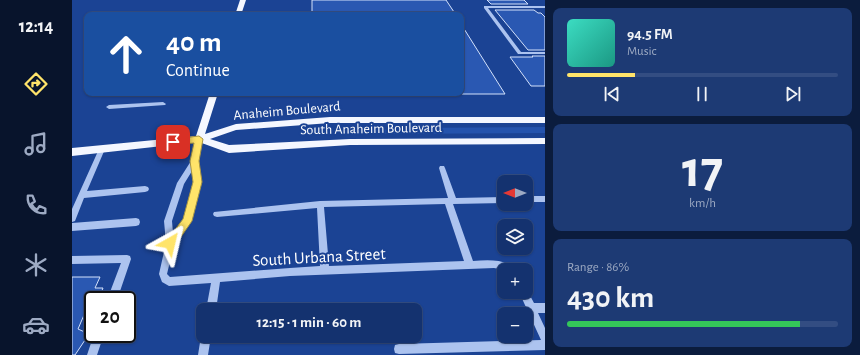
<!DOCTYPE html>
<html lang="en">
<head>
<meta charset="utf-8">
<style>
  body { margin:0; font-family:"Alegreya Sans",sans-serif; background:#1d3a74; color:#f1f3f6; height:100vh; display:flex; flex-direction:column; font-size:15px; white-space:nowrap }
  * { box-sizing:border-box; margin:0 }
  p { font-size:13px; color:#9daac3 }
  .icon { flex:none; width:22px; height:22px; fill:none; stroke:currentColor; stroke-width:2; stroke-linecap:round; stroke-linejoin:round }
  .map { position:relative; flex:1; overflow:hidden }
  .drawer { display:flex; flex-direction:column; gap:8px; padding:8px; background:#0b1c3d; width:315px }
  .drawer>* { flex:none }
  .guide { position:absolute; left:12px; top:12px; width:380px; height:84px; border-radius:8px; box-shadow:0 1px 3px #0004,0 0 0 1px #334d82; background:#1a4fa0; color:#fff; overflow:hidden }
  .needle { width:26px; rotate:270deg }
  .tools { position:absolute; left:425px; top:175px; display:grid; gap:8px }
  .tools a { display:grid; place-items:center; width:36px; height:36px; border-radius:8px; background:#14326f; box-shadow:0 1px 3px #0004,0 0 0 1px #334d82; font-size:20px }
  .speed { position:absolute; left:12px; top:291px; display:flex; gap:8px; font-size:20px; font-weight:700; text-align:center }
  .speed>* { display:grid; place-content:center; width:52px; height:52px; border-radius:50%; background:#14326f; box-shadow:0 1px 3px #0004,0 0 0 1px #334d82; line-height:1 }
  .speed .limit { border:2px solid #111; border-radius:6px; background:#fff; color:#111 }
  .pin { position:absolute; display:grid; place-items:center; width:34px; height:34px; color:#fff; margin:-17px; border-radius:8px; box-shadow:0 2px 6px #0006 }
  .me { position:absolute; width:44px; margin:-22px; rotate:37deg; stroke-linejoin:round; filter:drop-shadow(0 0 3px #0008) }
  .turn { display:flex; align-items:center; gap:14px; height:84px; padding:0 16px; font-size:18px }
  .turn .icon { width:52px; height:52px; stroke-width:2.5 }
  .turn b { display:block; font-size:28px; line-height:34px }
  .big { font-size:30px; font-weight:700; line-height:1.1 }
  .drawer .card { flex:1; display:flex; flex-direction:column; justify-content:center; gap:6px; min-width:0; padding:0 14px; border-radius:8px; background:#1d3a74 }
  .drawer .dial { align-items:center; gap:0 }
  .dial b { font-size:52px; line-height:1 }
  .song { display:flex; align-items:center; gap:12px }
  .cover { width:48px; height:48px; border-radius:6px; background:linear-gradient(135deg,hsl(170 70% 55%),hsl(170 70% 35%)) }
  .played { height:4px; border-radius:2px; background:linear-gradient(90deg,#ffe46a 25%,#334d82 25%) }
  .keys { display:flex; justify-content:space-around; direction:ltr }
  .charge { height:6px; border-radius:3px; background:linear-gradient(90deg,#34c759 86%,#334d82 0) }
  .trip { position:absolute; left:124px; top:303px; width:226px; height:40px; border-radius:8px; background:#14326f; box-shadow:0 1px 3px #0004,0 0 0 1px #334d82; font-weight:700; line-height:40px; text-align:center }
  main { display:flex; flex:1; min-height:0 }
  .dock { display:flex; flex-direction:column; width:72px; justify-content:space-around; align-items:center; background:#08142c; color:#9daac3 }
  .dock .icon { width:28px; height:28px }
  .dock .on { color:#ffe46a }
  .dock b { font-size:18px; color:#f1f3f6 }
  .map>svg:first-child { display:block }
  .green { fill:#2453ad }
  .building { fill:#2a58b2; stroke:#d3e1fb }
  .lines { fill:none; stroke-linecap:round; stroke-linejoin:round }
  .minor { fill:#acc3ef; fill-rule:evenodd }
  .major { fill:#f4f7ff; fill-rule:evenodd }
  .route { fill:#ffe46a; stroke:#a69445 }
  .labels { text-anchor:middle; dominant-baseline:central; stroke-width:4; stroke-linejoin:round; paint-order:stroke }
  .street-label { font-size:14px; fill:#fff; stroke:#1b4394 }
  .near-street-label { font-size:17px; fill:#fff; stroke:#1b4394 }
</style>
</head>
<body>
<main>
<nav class="dock">
<b>12:14</b>
<svg class="icon on" aria-label="directions" viewBox="0 0 24 24"><path d="M12 3l9 9-9 9-9-9zM9 14v-3h6M13 9l2 2-2 2"/></svg>
<svg class="icon" aria-label="music" viewBox="0 0 24 24"><path d="M9 18V5l10-2v13"/><circle cx="6" cy="18" r="3"/><circle cx="16" cy="16" r="3"/></svg>
<svg class="icon" aria-label="phone" viewBox="0 0 24 24"><path d="M5 4h4l2 5-3 2q2 4 5 5l2-3 5 2v4C11 20 4 13 5 4z"/></svg>
<svg class="icon" aria-label="climate" viewBox="0 0 24 24"><path d="M12 3v18M4 7l16 10M4 17L20 7"/></svg>
<svg class="icon" aria-label="car" viewBox="0 0 24 24"><path d="M5 17H2v-5l4-1 3-4h7l3 4 3 1v5h-3M9 17h6M6 11h13"/><circle cx="7" cy="17" r="2"/><circle cx="17" cy="17" r="2"/></svg>
</nav>
<div class="map">
<svg width="473" height="355" viewBox="0 0 473 355">
  <rect width="100%" height="100%" fill="#1b4394"/>
  <path class="green" d="M473,127V133L296,134L306,130L331,128Z"/>
  <path class="building" d="M240,0H374L384,15H240Z
    M415,0H452L456,4H419Z
    M423,10H462L466,13H469L473,17V50H456Z
    M389,24L433,94H389Z
    M460,56H473V86H459L438,57H461Z
    M0,277H28L23,288H31L26,300H21V308H15L6,329L17,334L3,355H0Z"/>
  <g class="lines">
    <path class="minor" d="M412,6H473V8H416L449,52H473V54H446L412,8Z
      M91,102L94,104L93,105L37,109L34,107L37,105Z
      M125,137H127L130,139L125,161L129,182L119,221L102,245L95,274L98,277L218,268L248,266L245,208L145,217L142,216L141,214L142,212L248,201L376,198L367,168L368,166H372L373,168L384,198L432,197V203L381,204L401,261C416,260 429,259 443,267L444,270H432L422,268L218,276L148,282L144,310H134L139,283L97,286L90,282L87,274L94,243L92,221L105,183L119,161ZM120,171L121,182L112,219L101,233L100,221L112,184ZM373,204L392,261L257,266L252,207Z
      M30,146L33,149L15,191L73,186L76,187L77,189L76,191L73,192L12,198L3,221L0,222V209L27,149Z
      M454,196H473V202H454Z
      M64,218L67,219L68,222L67,225L64,226L0,231V223Z
      M55,255L58,256L59,259L45,300H35L49,263L0,264V256Z
      M454,288L462,303H473V313H466L473,328V350L327,354L323,353L322,349L323,345L327,344L469,340L447,292H454Z
      M131,332V336H139L136,355H126L129,336Z
      M22,334H32L25,355H15Z"/>
    <path class="major" d="M168,0H174L169,15H163Z
      M138,93H146L133,134L164,124L258,117H473V123H258L164,130L138,139L157,145L278,139L473,138V144L278,145L157,153L127,142L0,156V148L124,136Z"/>
  </g>
  <path class="route" d="M127,136L131,139L127,161L130,182L120,221L102,247L98,249L95,247L93,243L111,219L121,182L118,161L122,143L101,145L97,142L101,139Z"/>
  <g class="labels">
    <g class="street-label">
      <text transform="translate(215 111) rotate(-5)">Anaheim Boulevard</text>
      <text transform="translate(299 129) rotate(-1)">South Anaheim Boulevard</text>
    </g>
    <g class="near-street-label">
      <text transform="translate(247 257) rotate(-3)">South Urbana Street</text>
    </g>
  </g>
</svg>
<div class="tools">
<a><svg class="needle" viewBox="-14 -14 28 28"><path d="M0-13l5 13h-10z" fill="#e53935"/><path d="M0 13l5-13h-10z" fill="#9daac3"/></svg></a>
<a><svg class="icon" aria-label="layers" viewBox="0 0 24 24"><path d="M12 4l9 5-9 5-9-5zM3 14l9 5 9-5"/></svg></a>
<a>+</a>
<a>−</a>
</div>
<div class="speed"><div class="limit">20</div></div>
<div class="pin" style="left:101px;top:142px;background:#d93025"><svg class="icon" aria-label="arrive" viewBox="0 0 24 24"><path d="M6 21V4h12l-3 4 3 4H6"/></svg></div>
<svg class="me" style="left:98px;top:243px" viewBox="-20 -20 40 40"><path d="M0-17L14 15 0 8-14 15z" fill="#ffe46a" stroke="#fff" stroke-width="4"/></svg>
<div class="trip">12:15 · 1 min · 60 m</div>
<div class="guide">
<div class="turn"><svg class="icon" aria-label="ahead" viewBox="0 0 24 24"><path d="M12 20V5M6 11l6-6 6 6"/></svg><div><b>40 m</b>Continue</div></div>
</div>
</div>
<section class="drawer">
<div class="card">
<div class="song"><i class="cover"></i><div><b>94.5 FM</b><p>Music</p></div></div>
<div class="played"></div>
<div class="keys"><svg class="icon" aria-label="previous" viewBox="0 0 24 24"><path d="M18 5L8 12l10 7zM5 5v14"/></svg><svg class="icon" aria-label="pause" viewBox="0 0 24 24"><path d="M8 5v14M16 5v14"/></svg><svg class="icon" aria-label="next" viewBox="0 0 24 24"><path d="M6 5l10 7-10 7zM19 5v14"/></svg></div>
</div>
<div class="card dial"><b>17</b><p>km/h</p></div>
<div class="card"><p>Range · 86%</p><b class="big">430 km</b><div class="charge"></div></div>
</section>
</main>
</body>
</html>
